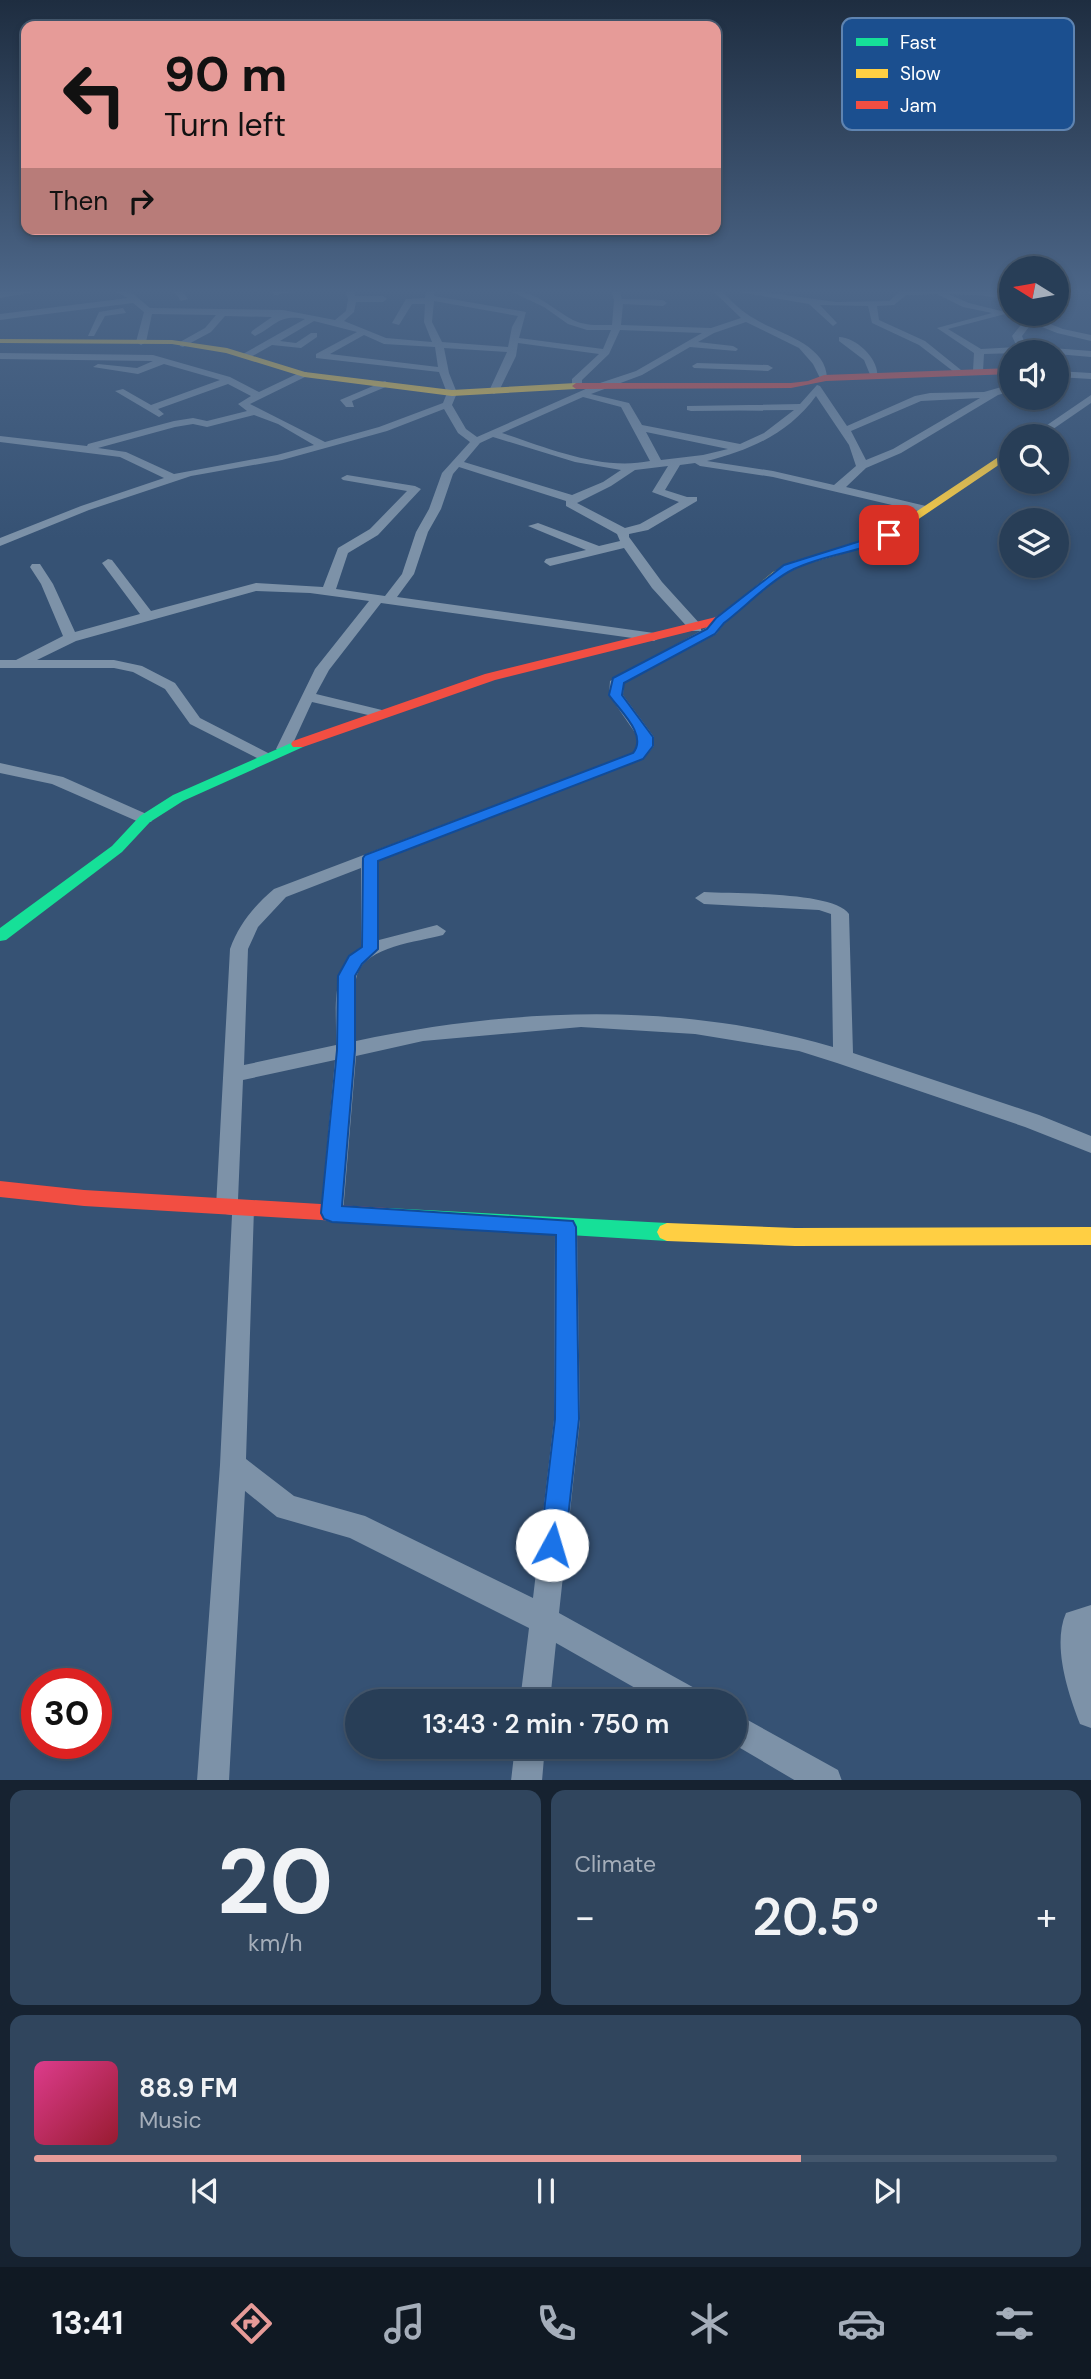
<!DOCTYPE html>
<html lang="en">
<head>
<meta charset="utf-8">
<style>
  body { margin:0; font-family:"DM Sans",sans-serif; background:#30455d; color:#f1f3f6; height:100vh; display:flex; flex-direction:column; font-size:26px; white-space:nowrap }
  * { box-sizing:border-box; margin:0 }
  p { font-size:23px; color:#a5aeba }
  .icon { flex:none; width:38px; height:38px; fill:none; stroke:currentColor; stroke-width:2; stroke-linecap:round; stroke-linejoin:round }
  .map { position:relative; height:1780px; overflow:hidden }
  .side { display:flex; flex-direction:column; gap:10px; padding:10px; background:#162230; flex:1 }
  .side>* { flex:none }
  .top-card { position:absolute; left:21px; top:21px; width:700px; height:214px; border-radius:14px; box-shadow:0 4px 10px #0003,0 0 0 2px #44576d; background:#e69b98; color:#111; overflow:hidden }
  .needle { width:46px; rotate:281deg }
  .controls { position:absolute; left:999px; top:256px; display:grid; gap:14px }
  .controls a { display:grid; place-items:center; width:70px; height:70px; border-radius:50%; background:#283e57; box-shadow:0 4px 10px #0003,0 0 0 2px #44576d; font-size:35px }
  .speed { position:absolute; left:21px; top:1668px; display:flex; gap:14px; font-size:35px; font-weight:700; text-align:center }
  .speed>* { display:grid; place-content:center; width:91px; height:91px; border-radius:50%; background:#283e57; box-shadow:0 4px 10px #0003,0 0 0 2px #44576d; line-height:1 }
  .speed .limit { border:10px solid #d22; background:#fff; color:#111 }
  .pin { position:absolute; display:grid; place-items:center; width:60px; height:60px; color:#fff; margin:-30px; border-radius:14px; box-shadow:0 4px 10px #0006 }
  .me { position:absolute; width:77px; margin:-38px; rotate:6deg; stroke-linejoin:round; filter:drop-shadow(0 0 5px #0008) }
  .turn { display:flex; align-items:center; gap:24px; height:147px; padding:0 28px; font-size:32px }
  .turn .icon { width:91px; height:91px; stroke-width:2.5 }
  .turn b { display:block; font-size:49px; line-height:60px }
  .then { display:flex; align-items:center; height:66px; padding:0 28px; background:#0003; gap:14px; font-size:26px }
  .big { font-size:52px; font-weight:600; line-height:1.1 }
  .side .widget { flex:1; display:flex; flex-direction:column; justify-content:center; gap:10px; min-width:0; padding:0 24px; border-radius:14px; background:#30455d }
  .side .dial { align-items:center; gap:0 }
  .dial b { font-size:91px; line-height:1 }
  .song { display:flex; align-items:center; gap:21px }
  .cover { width:84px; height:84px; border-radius:10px; background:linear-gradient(135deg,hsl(330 70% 55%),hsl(350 70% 35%)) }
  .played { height:7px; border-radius:4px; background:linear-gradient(90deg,#e69b98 75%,#44576d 75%) }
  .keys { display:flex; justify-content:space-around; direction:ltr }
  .heat { display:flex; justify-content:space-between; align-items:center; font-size:38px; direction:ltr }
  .side .tiles { flex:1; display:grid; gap:10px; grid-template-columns:1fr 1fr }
  .widget:last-child { grid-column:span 2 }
  .trip { position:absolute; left:345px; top:1689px; width:402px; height:70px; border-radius:35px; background:#283e57; box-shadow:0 4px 10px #0003,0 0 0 2px #44576d; font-weight:600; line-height:70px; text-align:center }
  .menu { display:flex; height:112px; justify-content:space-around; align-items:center; background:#101923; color:#a5aeba }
  .menu .icon { width:49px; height:49px }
  .menu .on { color:#e69b98 }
  .menu b { font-size:32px; color:#f1f3f6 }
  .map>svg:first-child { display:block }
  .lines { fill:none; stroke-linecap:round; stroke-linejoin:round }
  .street { fill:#7d92a8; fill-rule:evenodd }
  .fast { fill:#16e098; fill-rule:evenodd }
  .slow { fill:#ffcf43; fill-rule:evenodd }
  .jam { fill:#f24e42; fill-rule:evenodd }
  .route { fill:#1a73e8; stroke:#114b97; stroke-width:2 }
  .key { fill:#1b4f8f; stroke:#5f84b1; stroke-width:2 }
  .key-label { font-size:19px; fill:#fff }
</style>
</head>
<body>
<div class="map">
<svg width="1091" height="1781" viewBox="0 0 1091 1781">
  <rect width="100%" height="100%" fill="#365274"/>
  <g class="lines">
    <path class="street" d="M19,290H46L0,298V292Z
      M112,290L132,293L150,308L283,310L335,320L346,311L348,299L345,290H353L355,296H383L387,299L383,302H356L354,312L344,321L386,338L432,342L424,322L425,304H412L399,325L392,323L406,299L425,298L426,290H434V296L526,312L519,338L603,349L611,330H587L568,324L544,307L508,290C535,290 551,308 573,320C585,326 599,325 612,325L614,300L611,290H619L622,299L663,300L667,303L663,306L623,304L621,325L711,328L741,318L712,290H721C731,301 742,312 755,319C779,334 828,344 827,380H821L813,364L799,348L746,322L714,333L698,342L733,346L738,349L736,351L690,347L642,375L591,394L629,403L642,425L740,444L764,433L794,410L691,411L687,410V406L800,404L817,385L820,386L847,426L915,396L930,393L984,392L1012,384V391L998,395L901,453L866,468L846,487L930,507V511L926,513L773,477L700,466L695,463L680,465L665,490L687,497H697V501L648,530L629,534V537L662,582L701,625V631H691L652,588L624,548L550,566L544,562L546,559L586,550L528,526L538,523L599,546L620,541L617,534L566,506V501L459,467L453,474L441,509L428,532L414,574L397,597L654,633L661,637L654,641L381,603L329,670L316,694L386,711L388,714L381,718L312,702L289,752L284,754L276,749L315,669L369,601L310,593L256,591L76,641L37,660H114L142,666L175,683L200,718L270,754L273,757L265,762L190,724L165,689L133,672L114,668H0V660H16L63,636L41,584L30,567L32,564H40L53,584L75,632L140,614L102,563L108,559L112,560L151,611L256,583L323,587L338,548L370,529L407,491L343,480L341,478L347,475L415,486L421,489L378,535L348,553L336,589L385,596L402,574L416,532L429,509L442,473L470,442L458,433L444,409L387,431L282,460L191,476L89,510L0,546V538L81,506L164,478L120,457L0,442V436L87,446L88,444L174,421L193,418L207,421L247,411L238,404L251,396L228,384L158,409L164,414L159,417L115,391L123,389L151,405L220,380L164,364L138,374L93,367L98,364L137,368L153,361L0,359V353L153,355L230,377L259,392L301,372H307V376L250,404L325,442L379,427L443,403L447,393L439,372L316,358V354L357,332L314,321L280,341L296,343L311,333H317V337L301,348L272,345L249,358H243V354L305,319C278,314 276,326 255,336L251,333L252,331L272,317L225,316L211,332L183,347L180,346V342L205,328L216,315L152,314L146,342L141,345L136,342L144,312L133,303L0,320V314L128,298ZM434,301L518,316L512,327L508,347L442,342L432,322ZM620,330L702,333L636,371L597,384L477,437L466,429L452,405L457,393L449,373L444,348L507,352L489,391L494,394L499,391L516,356L518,343L599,354L572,379V386L577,389L582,386V380L609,354ZM364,335L384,344L435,347L438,367L330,354ZM816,396L849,445L856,466L834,485L773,471L707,461C751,450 789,433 816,396ZM583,397L621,407L650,461C601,471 548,448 502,433ZM980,398L893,449L866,460L851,431L921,401ZM254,415L278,424L314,445L277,455L174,474L126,452L98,448L175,427L193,424L207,427ZM646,432L728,449L703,455L661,460ZM493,437L575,462L621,470L603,482L572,495L464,462L480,443ZM668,466L652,492L679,502L640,524L625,528L577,503L611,486L635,470Z
      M173,290H182L188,299L181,301Z
      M271,290H307L274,295Z
      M727,290H750L836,302L889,301L901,291L910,290H982L1012,295V300L978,295L948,294L969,303L1009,313L948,329L981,349L1017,347L1012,336L1025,320L1011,315L1012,311V313H1022L1063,329L1091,335V341L1057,333L1032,323L1022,336L1026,346L1091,351V357L1057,354V352L984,354L983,371L978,374L973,371L974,353L937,328L992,313L963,307L937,294L906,295L894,305L877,306L879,320L925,341L961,370V374L958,375L919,345L872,323L868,306L820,305L837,323L833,326L809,304Z
      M1085,290H1091V295Z
      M123,308L126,313L105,316L94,336H88L99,312Z
      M839,337C856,337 880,360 877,377H871L864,360L839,341Z
      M697,363L768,365L773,368L768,371L694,368L692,366Z
      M1057,371L1091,373V379L1057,377Z
      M385,381L390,384L388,386L352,401L354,407H346L340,400Z
      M1091,395V403L1043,436H1031Z
      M720,616L727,620L716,634L624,683L623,695L654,737V746L643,759L379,861V940L437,925L446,931L443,935C418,942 366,946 357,975C352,991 356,1023 356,1041C512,1008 678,1001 833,1047L831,914L819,910L704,904L695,898L704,892C734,894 834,891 849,914L853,1053L1039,1115L1091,1136V1153L1025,1127L837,1063L799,1051L695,1034L581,1027L423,1041L356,1056L343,1213L340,1220L332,1222L324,1220L321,1213L335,1060L243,1080L238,1200L251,1202L254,1208L246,1459L294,1496L365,1516L533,1598L554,1420L555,1227L558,1220L566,1218L574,1220L577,1227L580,1420L559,1613L698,1690L702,1701H658L556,1643L550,1701H520L529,1628L350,1538L277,1517L245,1491L229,1781H197L220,1465L232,1215L219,1213L216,1207L230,949C239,924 254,906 274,889L633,753L638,746V737L609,695L610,681L706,628L715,617ZM361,868V947C329,972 337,1008 336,1045L244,1065L248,949L258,927L286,897Z
      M0,763L63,777L151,816L153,819L151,822H139L52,784L0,773Z
      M1091,1605V1728L1080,1724C1068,1693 1052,1645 1066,1613Z
      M735,1713L838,1770L842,1781H796L735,1745Z
      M515,1746H545L542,1781H511Z"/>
    <path class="fast" d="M298,740L305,744L303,747L183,801L150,822L122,852L6,940L0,941V928L112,846L140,816L173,795Z
      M387,1208L667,1223L674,1226L677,1232L674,1238L667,1241L387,1224L380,1222L377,1216L380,1210Z"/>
    <path class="slow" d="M0,339L172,340L227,348L305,372L452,390L576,383L580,386L576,389L452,396L304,377L226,353L172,344L0,343Z
      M1012,448V456L886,541L803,565L781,576L754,598L750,600L744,596L773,572L795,561L878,537Z
      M667,1223L795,1228L1091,1227V1245L795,1246L667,1241L660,1238L657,1232L660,1226Z"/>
    <path class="jam" d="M1012,368V374L826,381L791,388L576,389L572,386L576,383H791L808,381L824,375Z
      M750,592L756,596L754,598L724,623L495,680L303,747H293L291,744L293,741L485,674L716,617Z
      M0,1181L84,1190L387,1208L394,1210L397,1216L394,1222L387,1224L84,1206L0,1197Z"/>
  </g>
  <linearGradient id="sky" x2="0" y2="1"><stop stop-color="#1e2d40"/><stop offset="0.54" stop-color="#4c6688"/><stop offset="1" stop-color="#4c6688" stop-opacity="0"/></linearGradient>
  <rect width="1091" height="539" fill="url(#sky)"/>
  <path class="route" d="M889,532L893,533V537C861,552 826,554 794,569C771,580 745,607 724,623L715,634L624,683L622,695L653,737V746L643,759L378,861V949L362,964L355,976V1050L342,1206L573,1221L576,1227L579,1419L565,1545L561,1554L552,1557L543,1554L540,1545L555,1419L556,1235L332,1222L324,1219L321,1213L337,1050L338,976L349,956L362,947L363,858L365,855L633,753C648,735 620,711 609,695L613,678L707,629L716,618L784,565Z"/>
  <rect x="842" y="18" width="232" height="112" rx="10" class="key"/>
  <rect x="856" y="38" width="32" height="8" fill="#16e098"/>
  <rect x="856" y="69" width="32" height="9" fill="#ffcf43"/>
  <rect x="856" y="101" width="32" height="8" fill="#f24e42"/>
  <g class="key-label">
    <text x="900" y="49">Fast</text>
    <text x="900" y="80">Slow</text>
    <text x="900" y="112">Jam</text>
  </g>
</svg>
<div class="controls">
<a><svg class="needle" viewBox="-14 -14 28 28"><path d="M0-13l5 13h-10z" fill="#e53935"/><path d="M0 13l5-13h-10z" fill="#a5aeba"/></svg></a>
<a><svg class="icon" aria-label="sound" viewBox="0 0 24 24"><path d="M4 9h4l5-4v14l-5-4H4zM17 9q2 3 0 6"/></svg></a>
<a><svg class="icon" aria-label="search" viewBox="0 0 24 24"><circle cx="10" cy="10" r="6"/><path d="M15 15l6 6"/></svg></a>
<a><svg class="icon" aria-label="layers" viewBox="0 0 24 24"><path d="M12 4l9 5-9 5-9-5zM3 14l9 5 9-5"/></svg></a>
</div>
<div class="speed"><div class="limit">30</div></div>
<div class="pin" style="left:889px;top:535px;background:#d93025"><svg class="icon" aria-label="arrive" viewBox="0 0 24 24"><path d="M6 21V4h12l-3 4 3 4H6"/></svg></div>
<svg class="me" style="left:552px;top:1545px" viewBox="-20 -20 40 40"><circle r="19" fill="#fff"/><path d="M0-13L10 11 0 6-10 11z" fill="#1a73e8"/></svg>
<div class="trip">13:43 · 2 min · 750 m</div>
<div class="top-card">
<div class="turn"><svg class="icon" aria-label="left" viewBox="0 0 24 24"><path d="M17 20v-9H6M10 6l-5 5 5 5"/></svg><div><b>90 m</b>Turn left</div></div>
<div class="then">Then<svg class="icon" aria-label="right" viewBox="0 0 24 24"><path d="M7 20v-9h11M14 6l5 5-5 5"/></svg></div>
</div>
</div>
<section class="side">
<div class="tiles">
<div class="widget dial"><b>20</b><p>km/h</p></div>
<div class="widget"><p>Climate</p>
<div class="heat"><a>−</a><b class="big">20.5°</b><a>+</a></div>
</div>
<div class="widget">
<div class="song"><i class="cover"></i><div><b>88.9 FM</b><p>Music</p></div></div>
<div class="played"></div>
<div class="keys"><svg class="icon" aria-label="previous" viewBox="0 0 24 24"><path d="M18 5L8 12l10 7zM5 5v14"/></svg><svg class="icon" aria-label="pause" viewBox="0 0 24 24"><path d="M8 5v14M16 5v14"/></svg><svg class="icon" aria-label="next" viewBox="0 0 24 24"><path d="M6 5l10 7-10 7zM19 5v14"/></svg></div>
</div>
</div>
</section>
<nav class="menu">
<b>13:41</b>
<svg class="icon on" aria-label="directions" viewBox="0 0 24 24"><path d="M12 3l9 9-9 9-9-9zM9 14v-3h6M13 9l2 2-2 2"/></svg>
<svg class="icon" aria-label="music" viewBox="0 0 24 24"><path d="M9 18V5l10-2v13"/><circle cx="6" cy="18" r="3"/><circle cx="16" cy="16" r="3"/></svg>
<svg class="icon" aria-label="phone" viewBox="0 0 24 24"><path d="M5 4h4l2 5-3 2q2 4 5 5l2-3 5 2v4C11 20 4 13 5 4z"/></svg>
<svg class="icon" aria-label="climate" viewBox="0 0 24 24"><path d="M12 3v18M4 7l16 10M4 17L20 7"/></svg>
<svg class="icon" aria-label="car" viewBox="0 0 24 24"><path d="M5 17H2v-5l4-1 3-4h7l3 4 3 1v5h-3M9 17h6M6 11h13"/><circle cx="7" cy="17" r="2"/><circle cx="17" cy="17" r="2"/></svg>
<svg class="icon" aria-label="filters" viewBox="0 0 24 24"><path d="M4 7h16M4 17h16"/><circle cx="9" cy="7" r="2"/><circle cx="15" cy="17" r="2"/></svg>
</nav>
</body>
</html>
